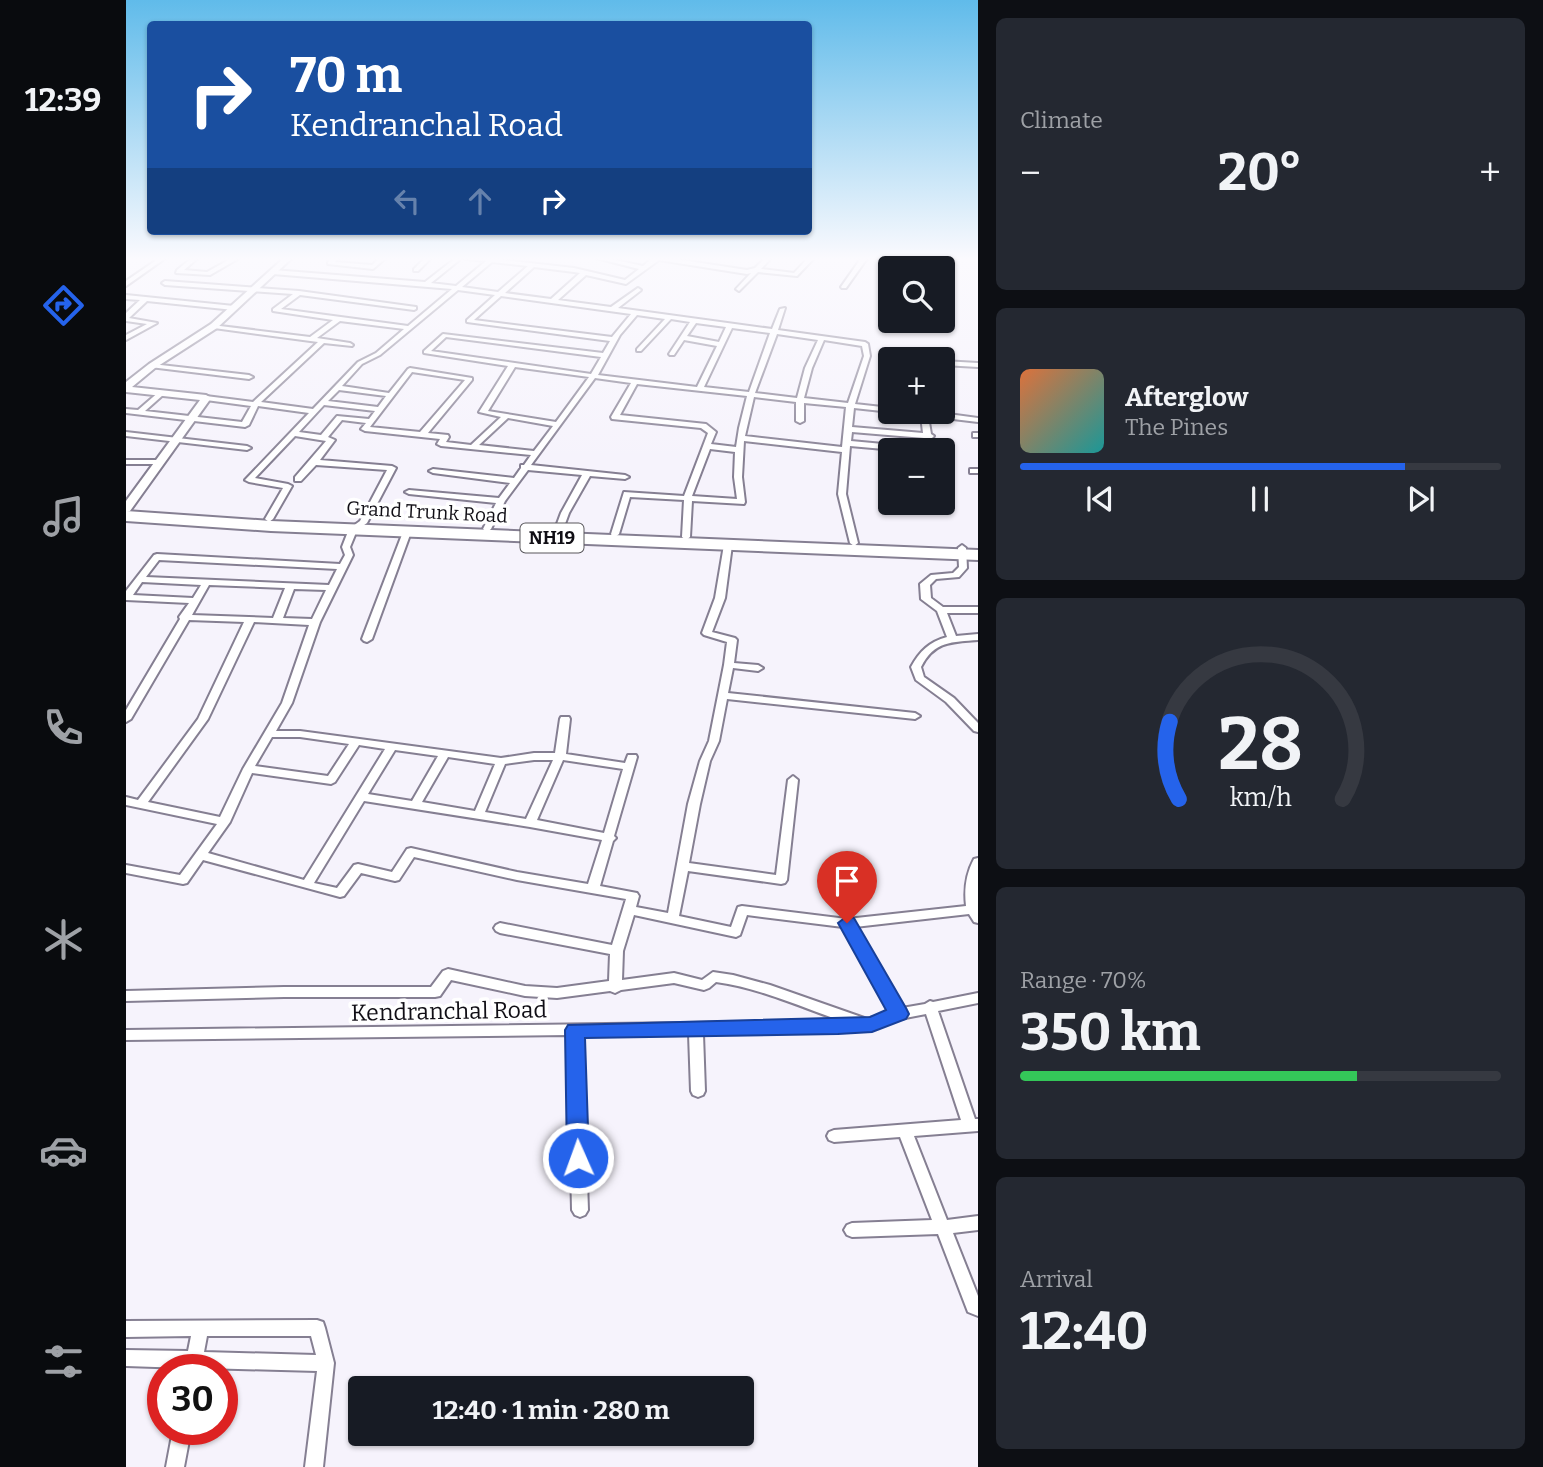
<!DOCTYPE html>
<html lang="en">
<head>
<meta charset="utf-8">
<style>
  body { margin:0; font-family:Bitter,serif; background:#242831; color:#f1f3f6; height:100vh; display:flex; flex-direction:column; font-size:26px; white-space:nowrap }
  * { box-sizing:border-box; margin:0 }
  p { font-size:23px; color:#9ea1a6 }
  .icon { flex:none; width:38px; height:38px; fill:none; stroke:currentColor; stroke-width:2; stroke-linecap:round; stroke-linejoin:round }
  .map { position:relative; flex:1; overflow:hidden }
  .drawer { display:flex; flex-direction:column; gap:18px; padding:18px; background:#0d0f14; width:565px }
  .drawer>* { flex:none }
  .banner { position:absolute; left:21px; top:21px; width:665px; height:214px; border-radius:7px; box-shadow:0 2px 5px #0004; background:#1a4fa0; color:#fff; overflow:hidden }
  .tools { position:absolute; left:752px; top:256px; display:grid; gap:14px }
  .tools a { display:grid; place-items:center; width:77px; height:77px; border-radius:7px; background:#171b24; box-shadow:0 2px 5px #0004; font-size:35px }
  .speed { position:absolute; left:21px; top:1354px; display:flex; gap:14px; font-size:35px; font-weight:700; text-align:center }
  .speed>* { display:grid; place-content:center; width:91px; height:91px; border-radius:50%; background:#171b24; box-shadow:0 2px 5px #0004; line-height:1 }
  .speed .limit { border:10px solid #d22; background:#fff; color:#111 }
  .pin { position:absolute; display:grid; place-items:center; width:60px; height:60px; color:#fff; margin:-72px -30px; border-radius:50% 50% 50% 0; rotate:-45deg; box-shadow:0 0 7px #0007 }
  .pin .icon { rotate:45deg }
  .me { position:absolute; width:77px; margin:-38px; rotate:358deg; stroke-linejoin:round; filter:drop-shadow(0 0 5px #0008) }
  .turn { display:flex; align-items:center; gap:24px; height:147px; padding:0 28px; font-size:32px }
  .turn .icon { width:91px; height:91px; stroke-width:2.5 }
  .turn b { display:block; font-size:49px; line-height:60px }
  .lanes { display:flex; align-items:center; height:66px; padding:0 28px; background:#0003; justify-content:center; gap:35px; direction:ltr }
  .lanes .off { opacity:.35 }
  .big { font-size:52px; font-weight:700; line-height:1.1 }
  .drawer .widget { flex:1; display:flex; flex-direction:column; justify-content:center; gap:10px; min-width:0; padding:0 24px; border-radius:10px; background:#242831 }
  .drawer .dial { align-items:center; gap:0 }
  .dial svg { height:182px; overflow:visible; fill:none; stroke:#363941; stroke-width:7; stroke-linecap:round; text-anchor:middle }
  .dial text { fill:#f1f3f6; stroke:none }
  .song { display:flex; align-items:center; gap:21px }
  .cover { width:84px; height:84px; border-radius:10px; background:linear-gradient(135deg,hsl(20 70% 55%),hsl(180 70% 35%)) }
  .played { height:7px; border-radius:4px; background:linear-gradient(90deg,#2563eb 80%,#363941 80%) }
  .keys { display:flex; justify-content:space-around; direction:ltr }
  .heat { display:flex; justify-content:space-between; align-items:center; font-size:38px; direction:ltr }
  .charge { height:10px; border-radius:5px; background:linear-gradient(90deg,#34c759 70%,#363941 0) }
  .trip { position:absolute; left:222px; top:1376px; width:406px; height:70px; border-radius:7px; background:#171b24; box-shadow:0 2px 5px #0004; font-weight:700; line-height:70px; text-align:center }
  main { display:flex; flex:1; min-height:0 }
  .menu { display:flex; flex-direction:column; width:126px; justify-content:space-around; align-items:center; background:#090b0e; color:#9ea1a6 }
  .menu .icon { width:49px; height:49px }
  .menu .selected { color:#2563eb }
  .menu b { font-size:32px; color:#f1f3f6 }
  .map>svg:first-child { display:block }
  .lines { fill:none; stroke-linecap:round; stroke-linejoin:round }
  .minor-casing { stroke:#857f92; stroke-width:4 }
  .tertiary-casing { stroke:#857f92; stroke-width:4 }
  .trunk-casing { stroke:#857f92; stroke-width:4 }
  .minor { fill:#fff; fill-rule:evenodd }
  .tertiary { fill:#fff; fill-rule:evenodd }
  .trunk { fill:#fff; fill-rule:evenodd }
  .route { fill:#2563eb; stroke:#184099; stroke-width:2 }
  .labels { text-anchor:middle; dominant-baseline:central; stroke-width:7; stroke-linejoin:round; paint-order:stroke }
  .shield { fill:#fff; stroke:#58565b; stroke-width:2 }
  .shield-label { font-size:18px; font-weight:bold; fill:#100e15 }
  .street-label { font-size:19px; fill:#100e15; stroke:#fff }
  .near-street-label { font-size:23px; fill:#100e15; stroke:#fff }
</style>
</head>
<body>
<main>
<nav class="menu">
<b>12:39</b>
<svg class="icon selected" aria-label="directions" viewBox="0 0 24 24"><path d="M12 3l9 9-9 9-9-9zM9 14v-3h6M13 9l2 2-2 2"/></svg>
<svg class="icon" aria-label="music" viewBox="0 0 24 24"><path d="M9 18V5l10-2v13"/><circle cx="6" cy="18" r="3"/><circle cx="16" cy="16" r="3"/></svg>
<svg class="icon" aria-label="phone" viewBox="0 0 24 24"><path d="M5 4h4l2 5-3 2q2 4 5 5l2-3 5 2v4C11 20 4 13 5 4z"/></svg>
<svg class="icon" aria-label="climate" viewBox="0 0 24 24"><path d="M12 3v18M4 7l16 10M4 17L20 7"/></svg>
<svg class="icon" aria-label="car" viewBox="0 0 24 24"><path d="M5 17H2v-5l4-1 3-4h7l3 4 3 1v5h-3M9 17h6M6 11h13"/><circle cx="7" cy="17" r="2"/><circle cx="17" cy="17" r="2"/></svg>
<svg class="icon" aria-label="filters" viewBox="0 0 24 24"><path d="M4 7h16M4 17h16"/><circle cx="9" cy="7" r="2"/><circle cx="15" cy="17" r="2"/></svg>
</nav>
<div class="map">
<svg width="852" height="1467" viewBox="0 0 852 1467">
  <rect width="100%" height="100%" fill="#f6f3fc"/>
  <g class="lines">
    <defs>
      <path id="minor" d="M35,257H41L0,286V281Z
        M67,257H73L58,270L81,272L108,257H115L84,275L50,273L51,270Z
        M208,257H214L209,262L246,265L255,257H261L247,269L202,264V262Z
        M300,257H306L292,271H288V269Z
        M331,257H337L305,283L330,286L360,261L340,259L337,257H352L448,268L499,280L513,269L466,257H475L517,266L528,257H536L621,270L629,268L640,257H646L635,269L668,273L683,257H689L671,276L632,272L613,291L610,289L625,273L621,274L533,260L500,284L460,275L432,300L485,307L512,288L515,290L514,291L492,308L646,329L654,309L659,308L652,330L739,342L742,344L744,356L729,404L765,408V411H768L765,412L728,408L726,427L797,433L795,415L775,411H800L852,418V422L802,416L805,434L808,436L806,438L808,450H769L724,446L720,494L732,543L728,546L724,543L712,494L716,452L618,441L616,477L619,502L618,504L566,501L564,537L560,540L556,537L558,500L504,497L493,534L489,537L486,536L485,534L498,492L558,496L582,433L575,428L486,419L485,417L505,383L469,378L405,465L499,475L503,477L499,479L464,476L443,513L436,532L432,535L428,532L435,513L456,475L402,470L379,501L365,529L361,532L357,529L370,503L283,494L279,492L283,490L373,498L384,483L307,473L303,471L307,469L388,478L395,468V465H398L405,455L315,446L311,444L314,439L239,431L235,429L240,423L216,420L202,437L209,440L194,460L266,466L270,468L241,523L231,530L224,547L227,555L194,622L166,703L150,731H174L375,758L408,753H429L434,719L435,717H443L444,719L440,754L499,763L502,755H510L511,757L488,836L490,838L487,841L474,886L511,893L513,896L510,907L542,913L562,804L574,761L583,741L598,665L601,642L578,635L576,633L589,598L598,545L599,543H605L606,545L599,598L586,632L609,638L611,640L608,663L632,665L637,668L632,671L607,668L602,693L789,713L794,716L789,719L601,699L593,741L584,761L574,804L563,863L650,875L662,780L667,776L672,780L661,880L659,883L655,884L562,871L553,916L605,927L612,907L616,906L721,919L840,906C838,889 840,874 848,859L852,858V923L848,922L843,914L729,927L776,1008L799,1004L804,1001L807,1002L852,993V1003L812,1011L849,1119H852V1131L788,1136L821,1220L852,1216V1230L827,1233L852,1296V1316L842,1312L812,1234L726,1237L721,1235L718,1230L721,1225L726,1223L806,1220L774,1137L708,1142L703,1140L701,1136L703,1132L708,1130L835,1120L800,1014L774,1019L745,1029L712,1032L577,1034L579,1091L577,1095L572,1097L567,1095L565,1091L563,1034L456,1035L462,1210L459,1215L454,1217L449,1215L446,1210L442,1035L0,1040V1030L716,1021C674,1007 634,988 590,982L583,988L578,990L548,983L495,990L489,993L484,991L431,998L399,996L325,980L314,996L309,997H158L0,1001V991L158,987H305L317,971L322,969L399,986L431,988L483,981L484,954L374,933L370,931L368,928L370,925L374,923L486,945L500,899L391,880L288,857L273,880L269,881L235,873L218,896L214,897L77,860L61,883L57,884L0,873V865L54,875L91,824L0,805V797L12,800L72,719L118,622L63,620L5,719L0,722V710L54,619L53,617L63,603L0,600V591L28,555L31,554L214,564L219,555L216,547L223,529L234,521L261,470L190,465L175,481H169V477L200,441L169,436L129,478L162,484L166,486L147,519L143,522L139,519L157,488L123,482L119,480L183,413L132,406L123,425L119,427L0,413V409L12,410L34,391H37V395L19,411L116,422L125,406L80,400L76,398L80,396L127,402L192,342L88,328L85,326L86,325L184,337L207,320L147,311V309L167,294L39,285L36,283L39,281L173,291L290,307V309L288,310L174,295L155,309L282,326L326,289L147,274L144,272L147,270L299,282ZM366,262L402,266L372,292L336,287ZM408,267L448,272L454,273L425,299L379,293ZM332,290L369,295L341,320V322L484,341L477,353L317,334L298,351V353L382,366L353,412L375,417L345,445L320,442L323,437L322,435L302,433L346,380V378L284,368L282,369L263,393L216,386L236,364L254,355ZM375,296L505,314L486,337L348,320ZM511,315L539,319L511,349V351H515L545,319L564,322L543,354L544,355H548L558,340L591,346L571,387L472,375L494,335ZM214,321L278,329L250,353L232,362L187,409L135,402L198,343L226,346L227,345L224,343L191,338ZM570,323L600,327L593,342L561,336ZM606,328L644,333L623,392L578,387ZM651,334L692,340L679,368L671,398L629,393ZM320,337L475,357L465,374L305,351ZM698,340L736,346L738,356L722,403L678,398L686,368ZM389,367L463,377L430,422L362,411ZM286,372L339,380L294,432L244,427ZM511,384L621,396L613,428L610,447L585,444L590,432L580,424L494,415ZM213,390L260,396L252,407L202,401ZM628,397L670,402V421L674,423L678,421V403L720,407L716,447L619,436ZM198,405L249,411L243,419L211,416L195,435L173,432ZM382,418L427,426L408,451L353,445ZM726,432L798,438L800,448L725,441ZM584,449L609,452L608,477L611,499L566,496ZM33,560L211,569L203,585L20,577ZM16,582L75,585L67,598L7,595ZM83,585L159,588L147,618L66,615ZM168,589L200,590L186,619L157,618ZM128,622L183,625L156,703L117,769L94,817L22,802L82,719ZM146,737H174L223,744L202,776L129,766ZM233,745L259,749L178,880L82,853L104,822L126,773L205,784L209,782ZM269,750L312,756L286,801L242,794ZM322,757L369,764L349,811L296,802ZM408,760H427L400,819L359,812L379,764ZM437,760L497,769L478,833L411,820ZM238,801L404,827L476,840L462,884L391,872L285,848L281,849L266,872L232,864L228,865L211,888L188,883ZM508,915L610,937L614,935L621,915L717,927L765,1012L741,1019L644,985L607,975L587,972L576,980L548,973L496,980L497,951Z
        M736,257H742L720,288H716L715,287Z
        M825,257H831L822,279L817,280V276Z
        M0,295L108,306L111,308L108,310L21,301L3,318L31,323L0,340V335L21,324L0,321V313L14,300L0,299Z
        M817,361L852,363V367L817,365Z
        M26,364L123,375L127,377L123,379L24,367L23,366Z
        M0,432L121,446L125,448L121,450L0,436Z
        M847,433H852V437H847Z
        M0,460H33L37,462L33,464H0Z
        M844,469H852V473H844Z
        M281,529L285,532L246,639L241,642L238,641L236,639L277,532Z
        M836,545L840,548L841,568L833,577L810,579L804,585L805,598L817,607H852V613H821L830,636L852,634V640C826,642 808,641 795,667L798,677L828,698L852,723V732L848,731L820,702L790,680L785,667C794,651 803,642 821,637L811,611L795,599L794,584L805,575L827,573L833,567L832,548Z
        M191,1320L197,1322L199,1328L208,1363L197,1467H179L191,1371L76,1368L75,1370H59V1368L0,1366V1350L62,1351L65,1336L0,1337V1321ZM81,1336H185L190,1355L78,1352Z
        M47,1430H65L58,1467H40Z"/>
      <path id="tertiary" d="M159,257H167L91,328L29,368L6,387L80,395L85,398L4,511L0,512V501L74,400L0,392V382L23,364L85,324Z"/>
      <path id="trunk" d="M0,511L145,521L852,550V560L145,531L0,521Z"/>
    </defs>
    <use href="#minor" class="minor-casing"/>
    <use href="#tertiary" class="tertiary-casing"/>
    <use href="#trunk" class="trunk-casing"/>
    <use href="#minor" class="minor"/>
    <use href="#tertiary" class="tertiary"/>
    <use href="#trunk" class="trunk"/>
  </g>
  <linearGradient id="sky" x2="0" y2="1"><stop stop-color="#60bbea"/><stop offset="0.56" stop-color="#fbfafe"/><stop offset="1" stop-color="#fbfafe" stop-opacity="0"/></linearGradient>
  <rect width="852" height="462" fill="url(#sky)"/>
  <path class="route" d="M721,916L728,918L780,1008L783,1014L780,1019L746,1032L712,1034L459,1038L463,1158L460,1165L452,1168L444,1165L441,1158L439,1030L442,1025L744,1017L760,1010L712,923Z"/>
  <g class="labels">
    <rect class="shield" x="394.5" y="523.5" width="63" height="29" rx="5"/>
    <g class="shield-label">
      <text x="426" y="538">NH19</text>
    </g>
    <g class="street-label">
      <text transform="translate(301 512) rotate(3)">Grand Trunk Road</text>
    </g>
    <g class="near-street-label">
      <text transform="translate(323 1011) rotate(-1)">Kendranchal Road</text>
    </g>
  </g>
</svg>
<div class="tools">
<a><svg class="icon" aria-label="search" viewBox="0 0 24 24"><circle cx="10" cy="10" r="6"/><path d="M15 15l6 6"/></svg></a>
<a>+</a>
<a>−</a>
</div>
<div class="speed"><div class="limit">30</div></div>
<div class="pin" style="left:721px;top:923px;background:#d93025"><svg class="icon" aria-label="arrive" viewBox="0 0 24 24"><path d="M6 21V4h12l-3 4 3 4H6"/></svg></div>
<svg class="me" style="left:452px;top:1158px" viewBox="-20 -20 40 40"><circle r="17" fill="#2563eb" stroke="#fff" stroke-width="3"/><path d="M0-11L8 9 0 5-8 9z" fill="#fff"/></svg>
<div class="trip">12:40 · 1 min · 280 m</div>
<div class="banner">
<div class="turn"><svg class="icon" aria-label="right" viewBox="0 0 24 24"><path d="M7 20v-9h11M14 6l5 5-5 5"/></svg><div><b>70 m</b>Kendranchal Road</div></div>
<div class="lanes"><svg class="icon off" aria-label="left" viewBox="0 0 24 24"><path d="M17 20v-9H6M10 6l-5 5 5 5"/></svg><svg class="icon off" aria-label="ahead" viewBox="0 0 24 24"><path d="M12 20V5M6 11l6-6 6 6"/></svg><svg class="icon" aria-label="right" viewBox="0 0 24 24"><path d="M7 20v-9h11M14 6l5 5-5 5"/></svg></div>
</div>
</div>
<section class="drawer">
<div class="widget"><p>Climate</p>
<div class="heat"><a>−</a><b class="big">20°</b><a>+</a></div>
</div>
<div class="widget">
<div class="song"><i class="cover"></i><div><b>Afterglow</b><p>The Pines</p></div></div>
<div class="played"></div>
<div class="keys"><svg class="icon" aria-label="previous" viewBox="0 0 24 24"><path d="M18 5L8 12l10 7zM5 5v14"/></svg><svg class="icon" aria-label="pause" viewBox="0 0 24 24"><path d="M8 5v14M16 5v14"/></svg><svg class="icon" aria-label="next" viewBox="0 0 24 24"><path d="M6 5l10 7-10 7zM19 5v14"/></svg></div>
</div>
<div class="widget dial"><svg viewBox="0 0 100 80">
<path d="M14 69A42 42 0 1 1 86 69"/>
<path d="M14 69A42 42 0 0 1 10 35" stroke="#2563eb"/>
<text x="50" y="56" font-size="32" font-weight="700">28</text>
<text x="50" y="72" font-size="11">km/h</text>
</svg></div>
<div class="widget"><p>Range · 70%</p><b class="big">350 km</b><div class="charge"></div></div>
<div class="widget"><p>Arrival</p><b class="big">12:40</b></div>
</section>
</main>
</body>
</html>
